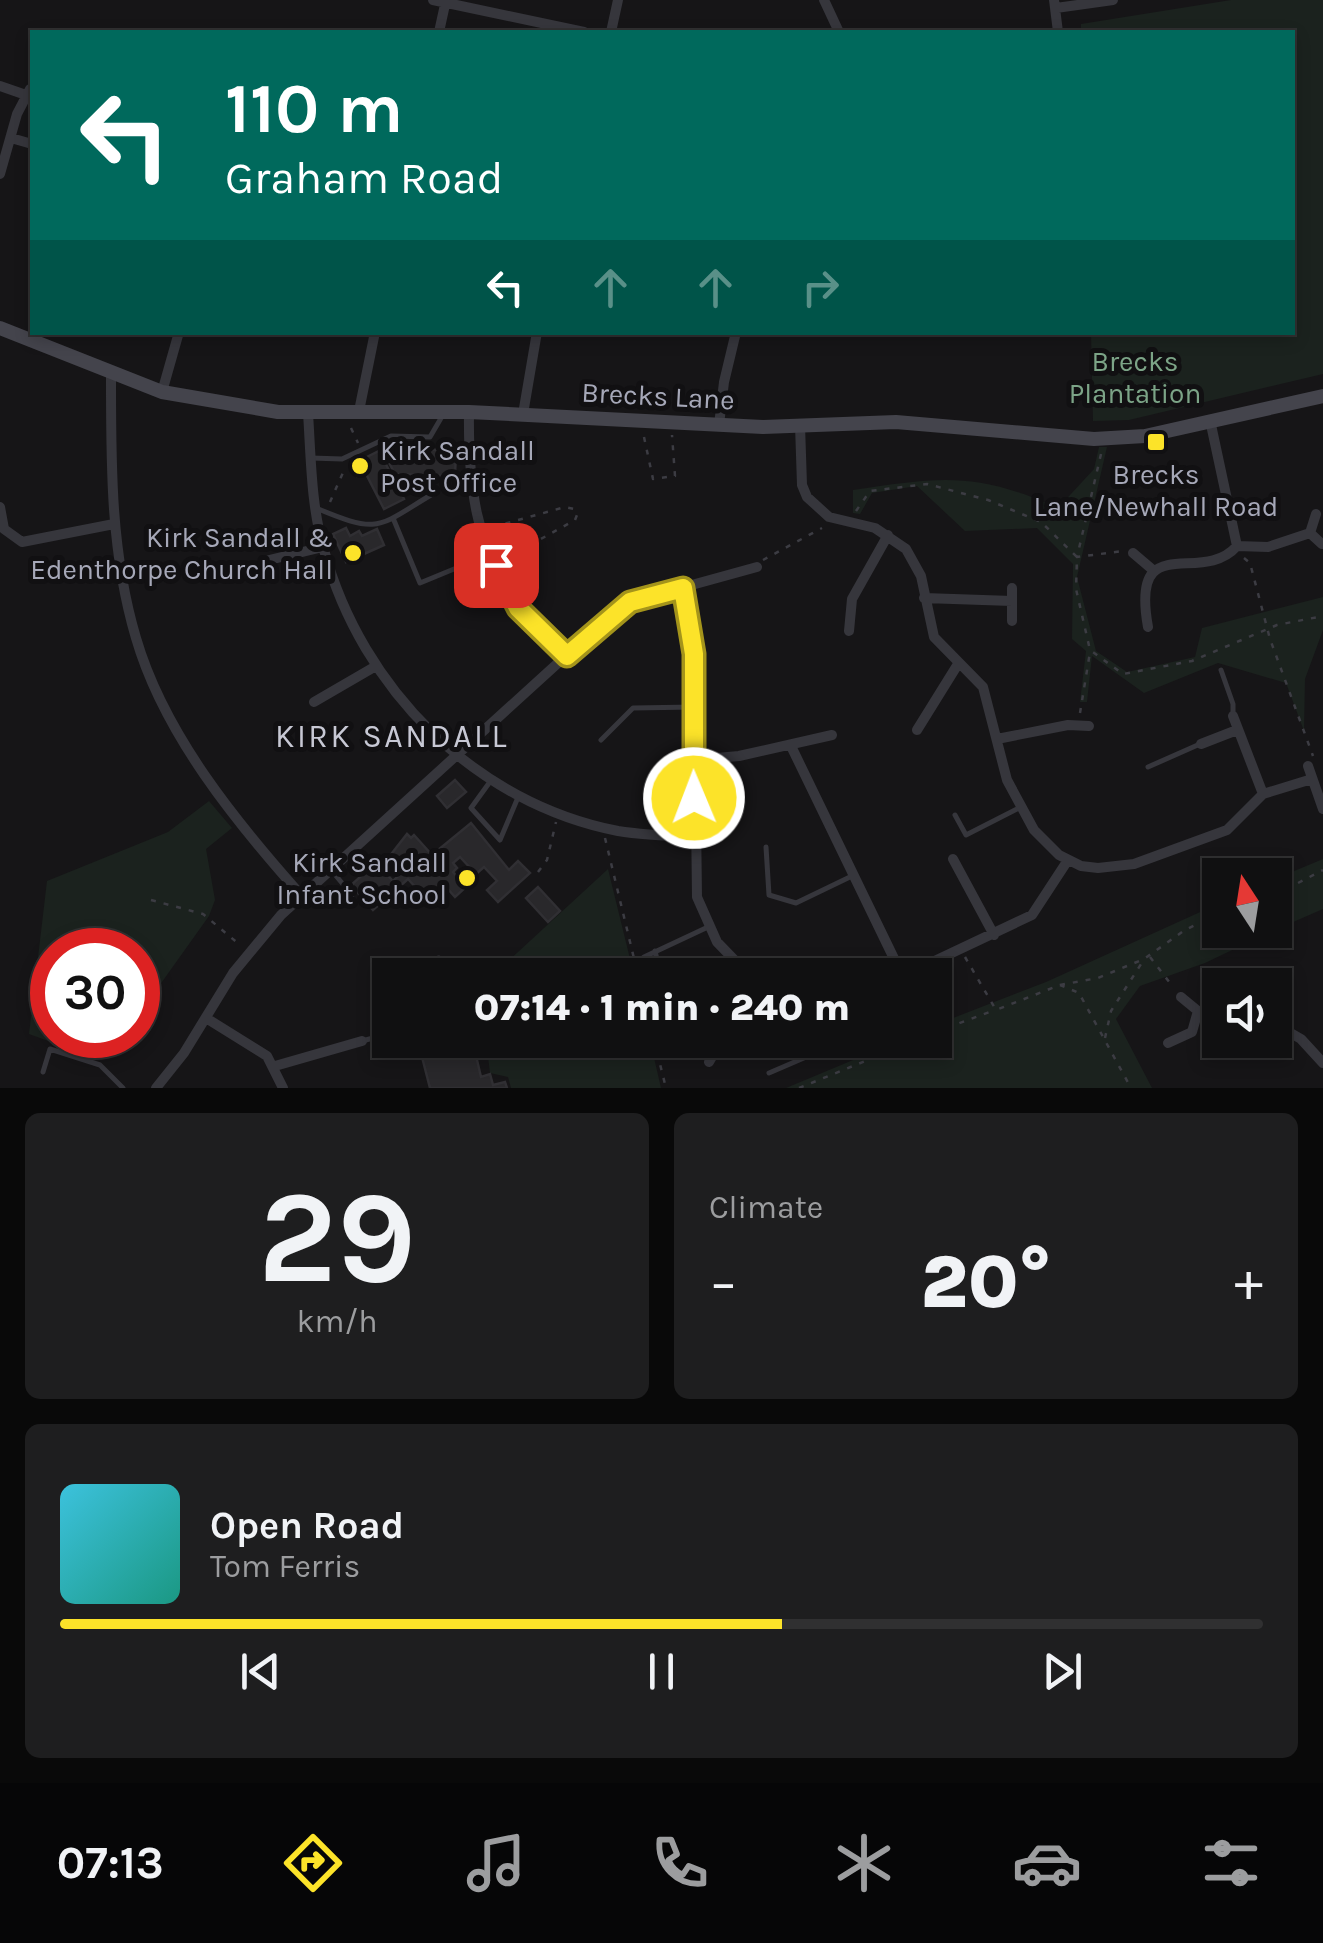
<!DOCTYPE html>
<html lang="en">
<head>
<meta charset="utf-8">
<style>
  body { margin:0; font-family:Karla,sans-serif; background:#1e1e1f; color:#f1f3f6; height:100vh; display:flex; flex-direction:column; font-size:38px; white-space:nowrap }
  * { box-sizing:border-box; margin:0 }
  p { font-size:32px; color:#9c9d9f }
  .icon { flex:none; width:55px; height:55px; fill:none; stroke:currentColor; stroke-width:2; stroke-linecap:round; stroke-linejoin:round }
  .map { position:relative; height:1088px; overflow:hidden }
  .sheet { display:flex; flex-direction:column; gap:25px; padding:25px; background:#090909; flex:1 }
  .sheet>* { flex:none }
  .hud { position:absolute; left:30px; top:30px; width:1265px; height:305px; border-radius:0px; box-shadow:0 5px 15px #0003,0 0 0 2px #303031; background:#00695c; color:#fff; overflow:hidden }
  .needle { width:65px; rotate:348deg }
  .controls { position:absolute; left:1202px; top:858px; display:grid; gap:20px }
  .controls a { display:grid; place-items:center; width:90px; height:90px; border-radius:0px; background:#101011; box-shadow:0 5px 15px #0003,0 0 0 2px #303031; font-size:50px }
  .speed { position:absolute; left:30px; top:928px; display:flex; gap:20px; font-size:50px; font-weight:700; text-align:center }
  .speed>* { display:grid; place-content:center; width:130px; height:130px; border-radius:50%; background:#101011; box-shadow:0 5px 15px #0003,0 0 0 2px #303031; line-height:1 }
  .speed .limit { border:15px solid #d22; background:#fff; color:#111 }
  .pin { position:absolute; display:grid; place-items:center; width:85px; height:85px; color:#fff; margin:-42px; border-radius:20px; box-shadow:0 5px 15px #0006 }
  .me { position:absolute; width:110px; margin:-55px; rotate:359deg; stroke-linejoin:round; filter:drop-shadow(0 0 8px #0008) }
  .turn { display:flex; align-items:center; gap:35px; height:210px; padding:0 30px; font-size:45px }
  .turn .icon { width:130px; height:130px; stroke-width:2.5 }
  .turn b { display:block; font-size:70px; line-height:85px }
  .lanes { display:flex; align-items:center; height:95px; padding:0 30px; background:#0003; justify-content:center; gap:50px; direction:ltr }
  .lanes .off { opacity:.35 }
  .big { font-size:75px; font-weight:800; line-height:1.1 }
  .sheet .tile { flex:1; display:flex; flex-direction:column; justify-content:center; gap:15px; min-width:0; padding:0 35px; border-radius:15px; background:#1e1e1f }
  .sheet .dial { align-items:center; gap:0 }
  .dial b { font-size:130px; line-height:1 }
  .song { display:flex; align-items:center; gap:30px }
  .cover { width:120px; height:120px; border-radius:15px; background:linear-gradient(135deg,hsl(190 70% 55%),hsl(170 70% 35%)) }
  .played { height:10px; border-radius:5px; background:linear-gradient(90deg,#fce329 60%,#303031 60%) }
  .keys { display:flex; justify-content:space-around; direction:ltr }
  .heat { display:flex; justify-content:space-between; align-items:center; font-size:55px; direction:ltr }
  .sheet .tiles { flex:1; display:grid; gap:25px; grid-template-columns:1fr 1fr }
  .tile:last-child { grid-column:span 2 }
  .trip { position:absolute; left:372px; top:958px; width:580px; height:100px; border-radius:0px; background:#101011; box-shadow:0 5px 15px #0003,0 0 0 2px #303031; font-weight:800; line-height:100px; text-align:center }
  .dock { display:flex; height:160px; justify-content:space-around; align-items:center; background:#060607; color:#9c9d9f }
  .dock .icon { width:70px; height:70px }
  .dock .on { color:#fce329 }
  .dock b { font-size:45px; color:#f1f3f6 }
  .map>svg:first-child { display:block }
  .green { fill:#1b221e }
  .building { fill:#29282b; stroke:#302f33; stroke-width:2.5 }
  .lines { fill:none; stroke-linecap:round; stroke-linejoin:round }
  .path { stroke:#3c3c43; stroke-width:2.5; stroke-dasharray:5 8; stroke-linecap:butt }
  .lane { stroke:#36363c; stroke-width:5 }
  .street { stroke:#36363c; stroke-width:10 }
  .secondary { stroke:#44444c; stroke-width:14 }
  .route-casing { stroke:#a4941b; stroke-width:25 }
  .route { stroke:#fce329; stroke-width:18 }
  .poi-dot { fill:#fce329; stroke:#111012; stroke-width:4 }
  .labels { text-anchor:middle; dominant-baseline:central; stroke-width:10; stroke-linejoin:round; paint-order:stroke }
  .park-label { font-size:28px; fill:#7ca487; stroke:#111012 }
  .street-label { font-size:28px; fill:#a6a8b8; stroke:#111012 }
  .poi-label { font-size:28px; fill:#a6a8b8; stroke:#111012; text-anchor:end }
  .quarter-label { font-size:32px; letter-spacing:2.5px; fill:#c7c8d4; stroke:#111012 }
</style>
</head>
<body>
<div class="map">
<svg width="1323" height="1088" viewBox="0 0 1323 1088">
  <rect width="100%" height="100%" fill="#161517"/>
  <path class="green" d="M1231,0H1323V374L1129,420L1093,421L1091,333L1292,332V32H1081V24Z
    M1099,447H1107L1077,577L1096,651L1127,672L1195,657L1202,628L1323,597V630L1305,679L1304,731L1286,683L1218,663L1144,693L1092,656L1087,702H1080L1086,651L1072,639L1073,564L1037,528L965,531L917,486L872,493L860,514L853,513V490C940,477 975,471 1058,508L1094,469Z
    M209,801L232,828L206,849L215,900L209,916L142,1010L138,1015V950H52V1035H120L98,1059L29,1034L47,881L168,832Z
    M1323,859V909L1275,930V879Z
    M608,869L634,975H493Z
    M1220,903V930H1274L1205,963L1140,986L1116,1019L1152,1088H786L901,1040H935V1025L1046,982Z
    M486,1040H650L661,1088H511L508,1077L490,1073Z"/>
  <path class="building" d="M382,449L456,450L455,476L395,474Z
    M379,451L404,499L384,509L365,472L357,476L351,465Z
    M346,528L350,536L359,531L362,536L377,529L384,545L346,562L333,534Z
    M455,780L466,792L447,808L437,796Z
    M471,823L509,870L518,861L530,873L498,902L487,890L497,881L484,867L476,874L460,857L453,863L457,868L453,872L466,887L455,897L447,888L430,903L408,879L373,910L351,885L376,863L393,881L408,867L406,864L400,869L389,857L407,834L411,838L414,835L432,855Z
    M538,887L560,911L548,922L526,898Z
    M441,1040H462L463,1046L473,1043L481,1077L490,1074L493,1085L505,1082L507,1088H430L422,1057L444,1051Z"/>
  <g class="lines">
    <path class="path" d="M351,428L358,443
      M644,437L653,479L675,476L672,435
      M1101,454L1077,557L1123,551
      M330,502L345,468
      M856,511L870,491L927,484L988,500L1041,522L1077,557L1076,589L1090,650L1123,674L1192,661L1277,625L1323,616
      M493,527L565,507L574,509L577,515L575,520L505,559
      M1244,558L1250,563L1270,639L1313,756
      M763,560L822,528
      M1080,713L1090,652
      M605,838L638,975
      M538,872L547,860L556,822
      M1275,895L1323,870
      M151,900L203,914L240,945
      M965,957L996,1010L1060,985L1079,993L1131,1088
      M1150,957L1173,987
      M1060,985L1098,978L1144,959L1185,930L1220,913
      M935,1032L995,1010
      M1105,1038L1111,1011L1143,961
      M654,1040L666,1088
      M799,1088L917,1040"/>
    <path class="lane" d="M311,458L342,459L391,436L430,437L444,413
      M316,508C382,536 378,526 436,492
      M393,518L420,583L488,555
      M1221,670L1233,704V716
      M601,740L633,708L694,707
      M1148,767L1200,744
      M492,779L471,808L500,840L519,795
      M955,815L966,835L1019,808
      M766,847L769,895L796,903L852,876
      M332,871L352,895
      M655,951L661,975
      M644,957L708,927
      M389,1033L377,985L384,974L439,958
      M362,1041L388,1034
      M43,1072L50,1049L100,1065L123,1088
      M769,1073L834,1045L833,1040"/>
    <path class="street" d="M433,0L584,32
      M824,0L839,32
      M1054,0L1058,32
      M1056,8L1113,0
      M439,32L446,0
      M611,32L618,0
      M0,86L26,95
      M11,138L32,144
      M0,174L17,114L30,89
      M111,371C111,461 110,551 136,638C164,734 236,822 301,895
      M162,392L179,332
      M359,411L375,332
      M469,412C468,484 475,545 517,606C529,625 550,640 567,656
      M308,413C311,458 311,506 324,550C362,689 475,803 618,831C643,835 669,836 694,837
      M523,414L537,332
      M719,425L724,382L736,332
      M800,425L802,485L807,497L829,517L875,528L906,549L921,576L934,637L983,687L1007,780L1034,830L1059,855L1081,866L1098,868L1134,864L1227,830L1263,794L1312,779
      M0,507L4,529L22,542L114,524
      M1316,514L1310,533L1322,544
      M1237,546L1268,547L1310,533
      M1133,553L1153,570
      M265,561L323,547
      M683,587L694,654L697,897L717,942L749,975
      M924,598L1012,601
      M1012,621V588
      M1148,627C1130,527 1201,587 1237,546L1210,420
      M849,631L852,599L888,535
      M314,702L376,666
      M1233,716L1263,794
      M917,730L958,664
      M997,739L1068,725L1089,726
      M1201,744L1237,730
      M791,746L902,975
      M694,760L739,756L832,735
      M1308,766L1323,809
      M953,859L994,935
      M905,975L1032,915L1068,860
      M1181,997L1198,1011L1220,1014
      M206,1018L267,1056L283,1088
      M1275,1024L1301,1039L1323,1063
      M1168,1043L1192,1032L1198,1011
      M709,1062L722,1040
      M275,1066L362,1041
      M156,1088L184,1053L233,973L281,915L614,612L630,602L757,567"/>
    <path class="secondary" d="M0,328L162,392L278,412H469L763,427L896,422L1094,439L1145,436L1323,396"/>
  </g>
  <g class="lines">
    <defs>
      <path id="route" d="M496,565L518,608L567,656L630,602L683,588L694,654V798"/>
    </defs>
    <use href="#route" class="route-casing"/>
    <use href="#route" class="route"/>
  </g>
  <g class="poi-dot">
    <rect x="1146" y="432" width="20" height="20" rx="5"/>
    <circle cx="360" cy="466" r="10"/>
    <circle cx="353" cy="553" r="10"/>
    <circle cx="467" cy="878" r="10"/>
  </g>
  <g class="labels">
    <g class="park-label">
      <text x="1135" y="361">Brecks<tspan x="1135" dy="32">Plantation</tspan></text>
    </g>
    <g class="street-label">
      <text transform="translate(658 396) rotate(3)">Brecks Lane</text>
    </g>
    <g class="poi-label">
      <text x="380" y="450" text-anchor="start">Kirk Sandall<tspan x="380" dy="32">Post Office</tspan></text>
      <text x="1156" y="474" text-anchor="middle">Brecks<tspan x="1156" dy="32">Lane/Newhall Road</tspan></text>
      <text x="333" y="537">Kirk Sandall &amp;<tspan x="333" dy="32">Edenthorpe Church Hall</tspan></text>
      <text x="447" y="862">Kirk Sandall<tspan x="447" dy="32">Infant School</tspan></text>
    </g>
    <g class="quarter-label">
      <text x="392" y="736">KIRK SANDALL</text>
    </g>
  </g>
</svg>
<div class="controls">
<a><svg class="needle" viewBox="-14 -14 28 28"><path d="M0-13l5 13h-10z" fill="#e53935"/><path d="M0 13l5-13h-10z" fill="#9c9d9f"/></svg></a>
<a><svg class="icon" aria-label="sound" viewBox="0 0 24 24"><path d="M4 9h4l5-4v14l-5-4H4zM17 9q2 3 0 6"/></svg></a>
</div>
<div class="speed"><div class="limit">30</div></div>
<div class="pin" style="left:496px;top:565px;background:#d93025"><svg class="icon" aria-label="arrive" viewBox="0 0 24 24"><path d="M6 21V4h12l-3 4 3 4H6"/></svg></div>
<svg class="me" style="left:694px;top:798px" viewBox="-20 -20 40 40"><circle r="17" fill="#fce329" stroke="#fff" stroke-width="3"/><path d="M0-11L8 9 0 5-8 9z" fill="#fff"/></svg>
<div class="trip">07:14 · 1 min · 240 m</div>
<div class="hud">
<div class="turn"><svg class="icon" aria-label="left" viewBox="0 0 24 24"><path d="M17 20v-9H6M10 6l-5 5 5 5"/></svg><div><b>110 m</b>Graham Road</div></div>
<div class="lanes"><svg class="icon" aria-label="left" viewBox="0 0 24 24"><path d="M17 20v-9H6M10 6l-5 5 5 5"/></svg><svg class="icon off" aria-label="ahead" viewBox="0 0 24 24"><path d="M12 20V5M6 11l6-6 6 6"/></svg><svg class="icon off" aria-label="ahead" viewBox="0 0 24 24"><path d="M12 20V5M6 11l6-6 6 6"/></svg><svg class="icon off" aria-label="right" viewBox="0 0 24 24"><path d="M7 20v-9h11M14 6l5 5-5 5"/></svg></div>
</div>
</div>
<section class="sheet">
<div class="tiles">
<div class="tile dial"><b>29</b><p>km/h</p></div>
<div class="tile"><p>Climate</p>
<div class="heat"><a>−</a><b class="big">20°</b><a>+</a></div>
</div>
<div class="tile">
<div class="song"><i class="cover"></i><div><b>Open Road</b><p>Tom Ferris</p></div></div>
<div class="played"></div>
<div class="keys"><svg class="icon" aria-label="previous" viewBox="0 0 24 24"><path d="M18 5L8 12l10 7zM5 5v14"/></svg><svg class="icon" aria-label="pause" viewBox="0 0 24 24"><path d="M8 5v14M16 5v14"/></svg><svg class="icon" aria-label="next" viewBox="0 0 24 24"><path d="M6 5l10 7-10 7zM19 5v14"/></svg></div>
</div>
</div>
</section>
<nav class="dock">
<b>07:13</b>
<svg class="icon on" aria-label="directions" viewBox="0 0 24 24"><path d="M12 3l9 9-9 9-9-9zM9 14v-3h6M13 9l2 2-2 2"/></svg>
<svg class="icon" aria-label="music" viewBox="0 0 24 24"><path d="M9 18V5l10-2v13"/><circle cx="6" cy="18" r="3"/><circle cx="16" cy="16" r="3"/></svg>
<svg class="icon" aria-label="phone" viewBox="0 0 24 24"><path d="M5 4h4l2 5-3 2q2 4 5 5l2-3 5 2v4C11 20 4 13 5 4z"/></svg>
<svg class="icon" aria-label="climate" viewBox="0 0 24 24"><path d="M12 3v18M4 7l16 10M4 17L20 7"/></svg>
<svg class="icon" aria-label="car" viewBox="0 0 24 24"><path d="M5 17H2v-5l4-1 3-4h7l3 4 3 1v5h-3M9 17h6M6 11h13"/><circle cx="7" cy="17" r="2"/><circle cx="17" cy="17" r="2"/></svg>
<svg class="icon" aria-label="filters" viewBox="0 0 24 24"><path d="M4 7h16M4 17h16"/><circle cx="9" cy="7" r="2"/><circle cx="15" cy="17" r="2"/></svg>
</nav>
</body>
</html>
